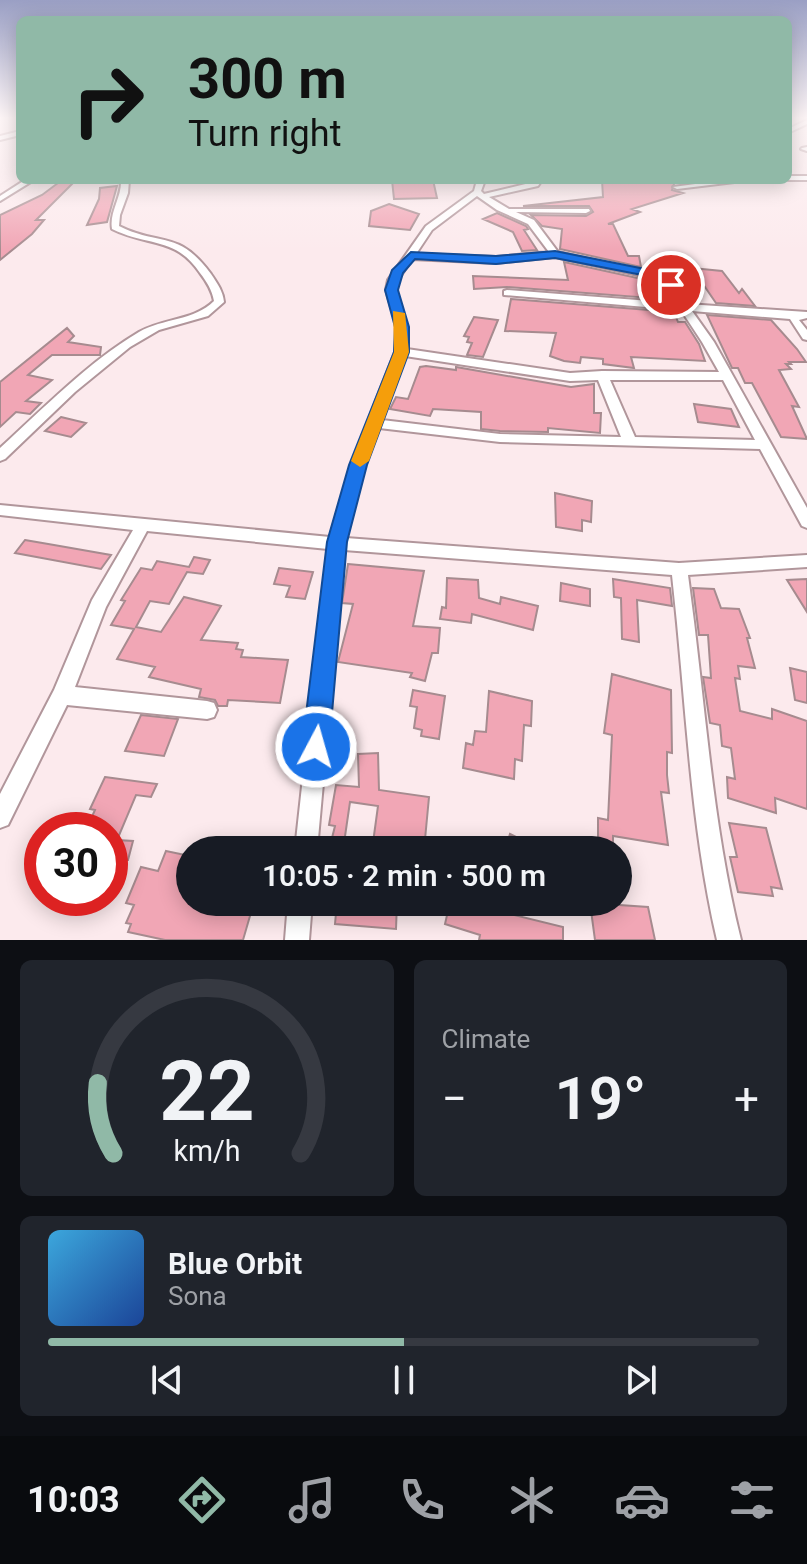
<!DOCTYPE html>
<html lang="en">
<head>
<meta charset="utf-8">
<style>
  body { margin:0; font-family:Roboto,sans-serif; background:#20242c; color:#f1f3f6; height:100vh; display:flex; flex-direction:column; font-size:30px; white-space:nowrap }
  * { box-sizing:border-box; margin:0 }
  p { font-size:26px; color:#9ea1a6 }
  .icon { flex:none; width:44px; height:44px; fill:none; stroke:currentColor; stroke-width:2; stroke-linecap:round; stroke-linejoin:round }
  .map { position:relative; height:940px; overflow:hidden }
  .side { display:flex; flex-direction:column; gap:20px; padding:20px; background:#0d0f14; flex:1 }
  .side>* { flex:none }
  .hud { position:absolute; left:16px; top:16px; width:776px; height:168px; border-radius:12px; box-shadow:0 4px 20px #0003; background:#90b9a7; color:#111; overflow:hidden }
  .speed { position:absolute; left:24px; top:812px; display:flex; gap:16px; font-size:40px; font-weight:700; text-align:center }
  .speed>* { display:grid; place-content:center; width:104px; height:104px; border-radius:50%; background:#171b24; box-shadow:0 4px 20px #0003; line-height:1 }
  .speed .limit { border:12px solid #d22; background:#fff; color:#111 }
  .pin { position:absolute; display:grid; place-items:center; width:68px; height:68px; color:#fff; margin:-34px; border:4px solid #fff; border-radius:50%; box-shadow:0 2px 8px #0007 }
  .me { position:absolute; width:88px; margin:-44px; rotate:6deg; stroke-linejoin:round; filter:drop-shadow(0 0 6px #0008) }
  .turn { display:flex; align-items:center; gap:28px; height:168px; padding:0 40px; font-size:36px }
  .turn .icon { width:104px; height:104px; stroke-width:2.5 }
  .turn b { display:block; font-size:56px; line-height:68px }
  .big { font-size:60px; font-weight:600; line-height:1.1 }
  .side .card { flex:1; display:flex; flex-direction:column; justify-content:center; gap:12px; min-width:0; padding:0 28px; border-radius:12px; background:#20242c }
  .side .dial { align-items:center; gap:0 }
  .dial svg { height:208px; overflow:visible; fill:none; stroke:#363941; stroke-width:7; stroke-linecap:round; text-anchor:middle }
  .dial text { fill:#f1f3f6; stroke:none }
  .song { display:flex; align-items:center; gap:24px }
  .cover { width:96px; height:96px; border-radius:12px; background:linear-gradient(135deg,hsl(200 70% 55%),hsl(220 70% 35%)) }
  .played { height:8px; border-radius:4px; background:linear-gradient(90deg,#90b9a7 50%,#363941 50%) }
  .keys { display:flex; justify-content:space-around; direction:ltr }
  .heat { display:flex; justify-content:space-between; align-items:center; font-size:44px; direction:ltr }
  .side .tiles { flex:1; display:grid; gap:20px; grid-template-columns:1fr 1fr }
  .card:last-child { grid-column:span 2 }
  .trip { position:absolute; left:176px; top:836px; width:456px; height:80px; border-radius:40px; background:#171b24; box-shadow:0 4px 20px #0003; font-weight:600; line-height:80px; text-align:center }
  .menu { display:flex; height:128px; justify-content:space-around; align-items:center; background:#090b0e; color:#9ea1a6 }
  .menu .icon { width:56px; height:56px }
  .menu .current { color:#90b9a7 }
  .menu b { font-size:36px; color:#f1f3f6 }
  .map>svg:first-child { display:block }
  .building { fill:#f1a6b5; stroke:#a68b8f; stroke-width:2 }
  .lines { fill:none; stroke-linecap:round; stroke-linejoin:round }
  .minor-casing { stroke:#b1969b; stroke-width:4 }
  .minor { fill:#fff; fill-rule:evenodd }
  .route { fill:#1a73e8; stroke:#114b97; stroke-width:2 }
  .slow { fill:#f59e0b }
</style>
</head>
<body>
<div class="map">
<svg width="807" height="940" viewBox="0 0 807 940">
  <rect width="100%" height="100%" fill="#fceaed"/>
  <path class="building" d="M62,180H76L36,220H44L32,234L0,260V215L42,195Z
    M392,180H433L437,198L394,199Z
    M602,180H670L674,184L672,190L683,193L632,209L640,212L608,224H613L628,256H639L641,267L560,249L562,229L542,226L531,215L586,216L593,212L589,206H523L603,197Z
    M117,186L107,222L87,225L99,199L100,188Z
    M389,204L419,214L410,230L369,226L371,211Z
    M497,213L526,226L528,229L524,230L537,250L522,251L513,232L483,219Z
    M564,262L642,279L644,292L662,295L663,299L507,287L474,289L473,276L568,280Z
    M692,268L722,271L739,293L742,289L755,306L716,303Z
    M511,299L674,312L678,322H685L699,344L705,361L631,357L634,368L603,364V359L581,357L580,363L564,361L550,356L556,333L505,331Z
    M707,315L771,320L797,349L806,362H789L791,364H786L791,369L779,370L799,407L792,406L807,439L781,437L752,383H745L738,368H732Z
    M474,317L498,320L483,357L467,355L472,343L467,342L469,337L464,336Z
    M67,328L74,336L68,342L101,347L100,355H52L28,375L52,380L26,401L41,403L30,414L16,412L0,427V382Z
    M426,366L456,370V367L571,387L594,384V413H601L600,433L548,428V432L500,431L481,429V412L433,409L430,416L390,409L396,397L408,399L420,367Z
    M694,404L731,409L739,427L698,422Z
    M61,417L86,423L71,437L45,431Z
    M555,493L592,501L591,522L582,520V531L556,527Z
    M25,540L54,545L111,555L101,569L15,553Z
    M194,557L210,560L203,574L187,572L169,604L150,601L136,627L161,632L184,597L221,606L201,640L238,643L236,649L243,650L241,657L288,660L280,703L228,700L227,706H218L215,700L199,697L201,689L149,677L155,667L117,659L134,629L111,625L125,601L121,600L141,568L152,570L157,561L189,567Z
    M348,564L424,571L413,626L440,628L438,653H432L425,681L410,677L412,673L338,662L353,604L342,603Z
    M279,568L313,572L305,599L286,597L290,586L274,584Z
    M447,578L478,580L479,598L500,604L501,597L538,606L533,630L472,614L471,623L440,619L442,607L446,608Z
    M613,579L670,588L672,606L637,600L639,642L622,639L621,598L614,597Z
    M807,579V612L787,580Z
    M561,583L590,589V606L560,601Z
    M693,588L714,589L721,608L739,609L750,638H747L755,668L738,666L740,679L735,678L740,711L772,719V709L807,721V809L775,798L776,813L728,798L727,777L735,779L731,748L722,746L720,725L710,723L703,677L711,678L708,635H699Z
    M790,668L807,672V703L795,700Z
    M612,674L671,690L672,753L667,752V775L669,793L661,792L668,845L613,836V850H598V818L608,820L612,735L604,733Z
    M413,690L445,696L439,739L421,736L422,730L414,728L417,707L410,706Z
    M489,691L532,701L531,726L524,725L522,761L515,759L514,779L463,768L466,743L473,745L475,731L486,732Z
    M141,715L178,719L164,756L125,751Z
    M378,753L379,790L429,797L424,850H372L378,806L350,802L343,850H329L335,826L329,825L336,785L359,787L358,754Z
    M105,777L157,784L151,797L136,795L117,840L133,841L128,860H110V826L89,823L95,810L90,809Z
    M729,823L766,828L782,889L771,887L773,896L738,892L730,857H737Z
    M510,834L542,850H505Z
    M166,851L190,856V902H248L247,908L252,909L243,940H165L128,932L131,924L126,923L134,905L126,903L141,867L158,871Z
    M337,902H397L396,929L335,924Z
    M450,902H507L506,913L563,927V940H479L480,935L445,924Z
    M590,903L648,907L655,940H595Z"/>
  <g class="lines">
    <defs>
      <path id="minor" d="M807,120V124L788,133V129Z
        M20,131V135L0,140V136Z
        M807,147V151L801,149L802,148Z
        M788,176H807V180H788Z
        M25,180H34L0,201V196Z
        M121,180H129L128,193L120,215L119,226C161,247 178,229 211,274C217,283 223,291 224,302L208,316L159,330L130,347L75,392L5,459L0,461V448C44,408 87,363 139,332C163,318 194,321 214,301C212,290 207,282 200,273C175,236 148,247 112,229C109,212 122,197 121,180Z
        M477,180H485L481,191L484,194L542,180L538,186L489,197L509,209H589L590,211L586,213L516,212L534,220L558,252L667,276L687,304L807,312V318L799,320L807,330V340L803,339L790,319L692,311L714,342L807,508V528L802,526L760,449L500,442L379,428L365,465L346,538L679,563L807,555V567L688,575C705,697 711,820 741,940H717C689,820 686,697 672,575L344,550L317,850H295L328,549L147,531L106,607L75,687L207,701L214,703L217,710L214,717L207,719L67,705L8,825L0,828V794L54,690L92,600L133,530L0,515V505L330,537L351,465L395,352L397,327L386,290L388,280L426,226L474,191ZM477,196L497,210L528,224L549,252L496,257L416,254L432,230ZM555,257L661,280L676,303L507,290L504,291V295L681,310L702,342L719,372L602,371L570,373L407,349V327L396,290L398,280L412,259L496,263ZM405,356L570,381L598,380L621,437L500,434L382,420ZM610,380H723L755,440L635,437Z
        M725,180H751L677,189L673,187Z
        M288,902H312L309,940H285Z"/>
    </defs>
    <use href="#minor" class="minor-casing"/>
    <use href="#minor" class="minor"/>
  </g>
  <linearGradient id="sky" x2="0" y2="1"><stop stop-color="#9a9fc4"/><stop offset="0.47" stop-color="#fef6f7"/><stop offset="1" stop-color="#fef6f7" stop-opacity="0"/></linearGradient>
  <rect width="807" height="251" fill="url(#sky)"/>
  <path class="route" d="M555,251L655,271L677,285L671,289L647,276L555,258L496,264L415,259L403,273L398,290L409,327V352L367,465L347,542L329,747L325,757L316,761L306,757L302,747L327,542L349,465L394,352L395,327L385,290L392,270L411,252L496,256Z"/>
  <path class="slow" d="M393,311L405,313L409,352L369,461L360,467L351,461L394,352Z"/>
</svg>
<div class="speed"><div class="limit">30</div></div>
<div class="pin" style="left:671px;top:285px;background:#d93025"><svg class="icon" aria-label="arrive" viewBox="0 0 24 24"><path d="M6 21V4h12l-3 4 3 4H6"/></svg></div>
<svg class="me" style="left:316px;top:747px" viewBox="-20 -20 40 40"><circle r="17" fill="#1a73e8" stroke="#fff" stroke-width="3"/><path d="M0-11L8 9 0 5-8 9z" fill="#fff"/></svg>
<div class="trip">10:05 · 2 min · 500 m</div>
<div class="hud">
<div class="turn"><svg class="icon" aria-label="right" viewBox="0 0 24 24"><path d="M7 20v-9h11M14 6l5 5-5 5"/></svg><div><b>300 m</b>Turn right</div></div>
</div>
</div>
<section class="side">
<div class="tiles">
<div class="card dial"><svg viewBox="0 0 100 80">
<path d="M14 69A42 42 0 1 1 86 69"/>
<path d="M14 69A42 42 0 0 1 8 42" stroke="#90b9a7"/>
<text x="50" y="56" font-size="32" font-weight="700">22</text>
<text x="50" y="72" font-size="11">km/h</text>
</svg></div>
<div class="card"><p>Climate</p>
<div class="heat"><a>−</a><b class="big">19°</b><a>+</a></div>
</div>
<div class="card">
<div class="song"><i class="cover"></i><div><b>Blue Orbit</b><p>Sona</p></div></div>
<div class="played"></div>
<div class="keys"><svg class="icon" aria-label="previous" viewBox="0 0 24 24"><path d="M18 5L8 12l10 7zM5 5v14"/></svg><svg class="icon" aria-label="pause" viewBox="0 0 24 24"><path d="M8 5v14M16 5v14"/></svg><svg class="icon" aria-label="next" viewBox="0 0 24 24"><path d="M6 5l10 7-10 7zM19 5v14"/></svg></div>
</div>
</div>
</section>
<nav class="menu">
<b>10:03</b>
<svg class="icon current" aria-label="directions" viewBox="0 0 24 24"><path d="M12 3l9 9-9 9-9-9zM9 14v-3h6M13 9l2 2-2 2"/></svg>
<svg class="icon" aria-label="music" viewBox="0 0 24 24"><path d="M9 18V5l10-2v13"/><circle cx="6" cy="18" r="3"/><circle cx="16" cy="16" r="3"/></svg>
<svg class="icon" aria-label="phone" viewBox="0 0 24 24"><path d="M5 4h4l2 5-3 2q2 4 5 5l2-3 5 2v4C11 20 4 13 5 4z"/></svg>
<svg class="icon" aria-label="climate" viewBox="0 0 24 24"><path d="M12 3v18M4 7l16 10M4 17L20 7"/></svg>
<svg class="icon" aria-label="car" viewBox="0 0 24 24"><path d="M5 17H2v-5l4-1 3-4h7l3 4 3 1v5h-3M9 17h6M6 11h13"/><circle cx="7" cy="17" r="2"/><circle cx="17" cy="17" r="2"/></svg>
<svg class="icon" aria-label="filters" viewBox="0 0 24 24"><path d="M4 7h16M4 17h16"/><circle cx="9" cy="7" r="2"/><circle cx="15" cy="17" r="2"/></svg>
</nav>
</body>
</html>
